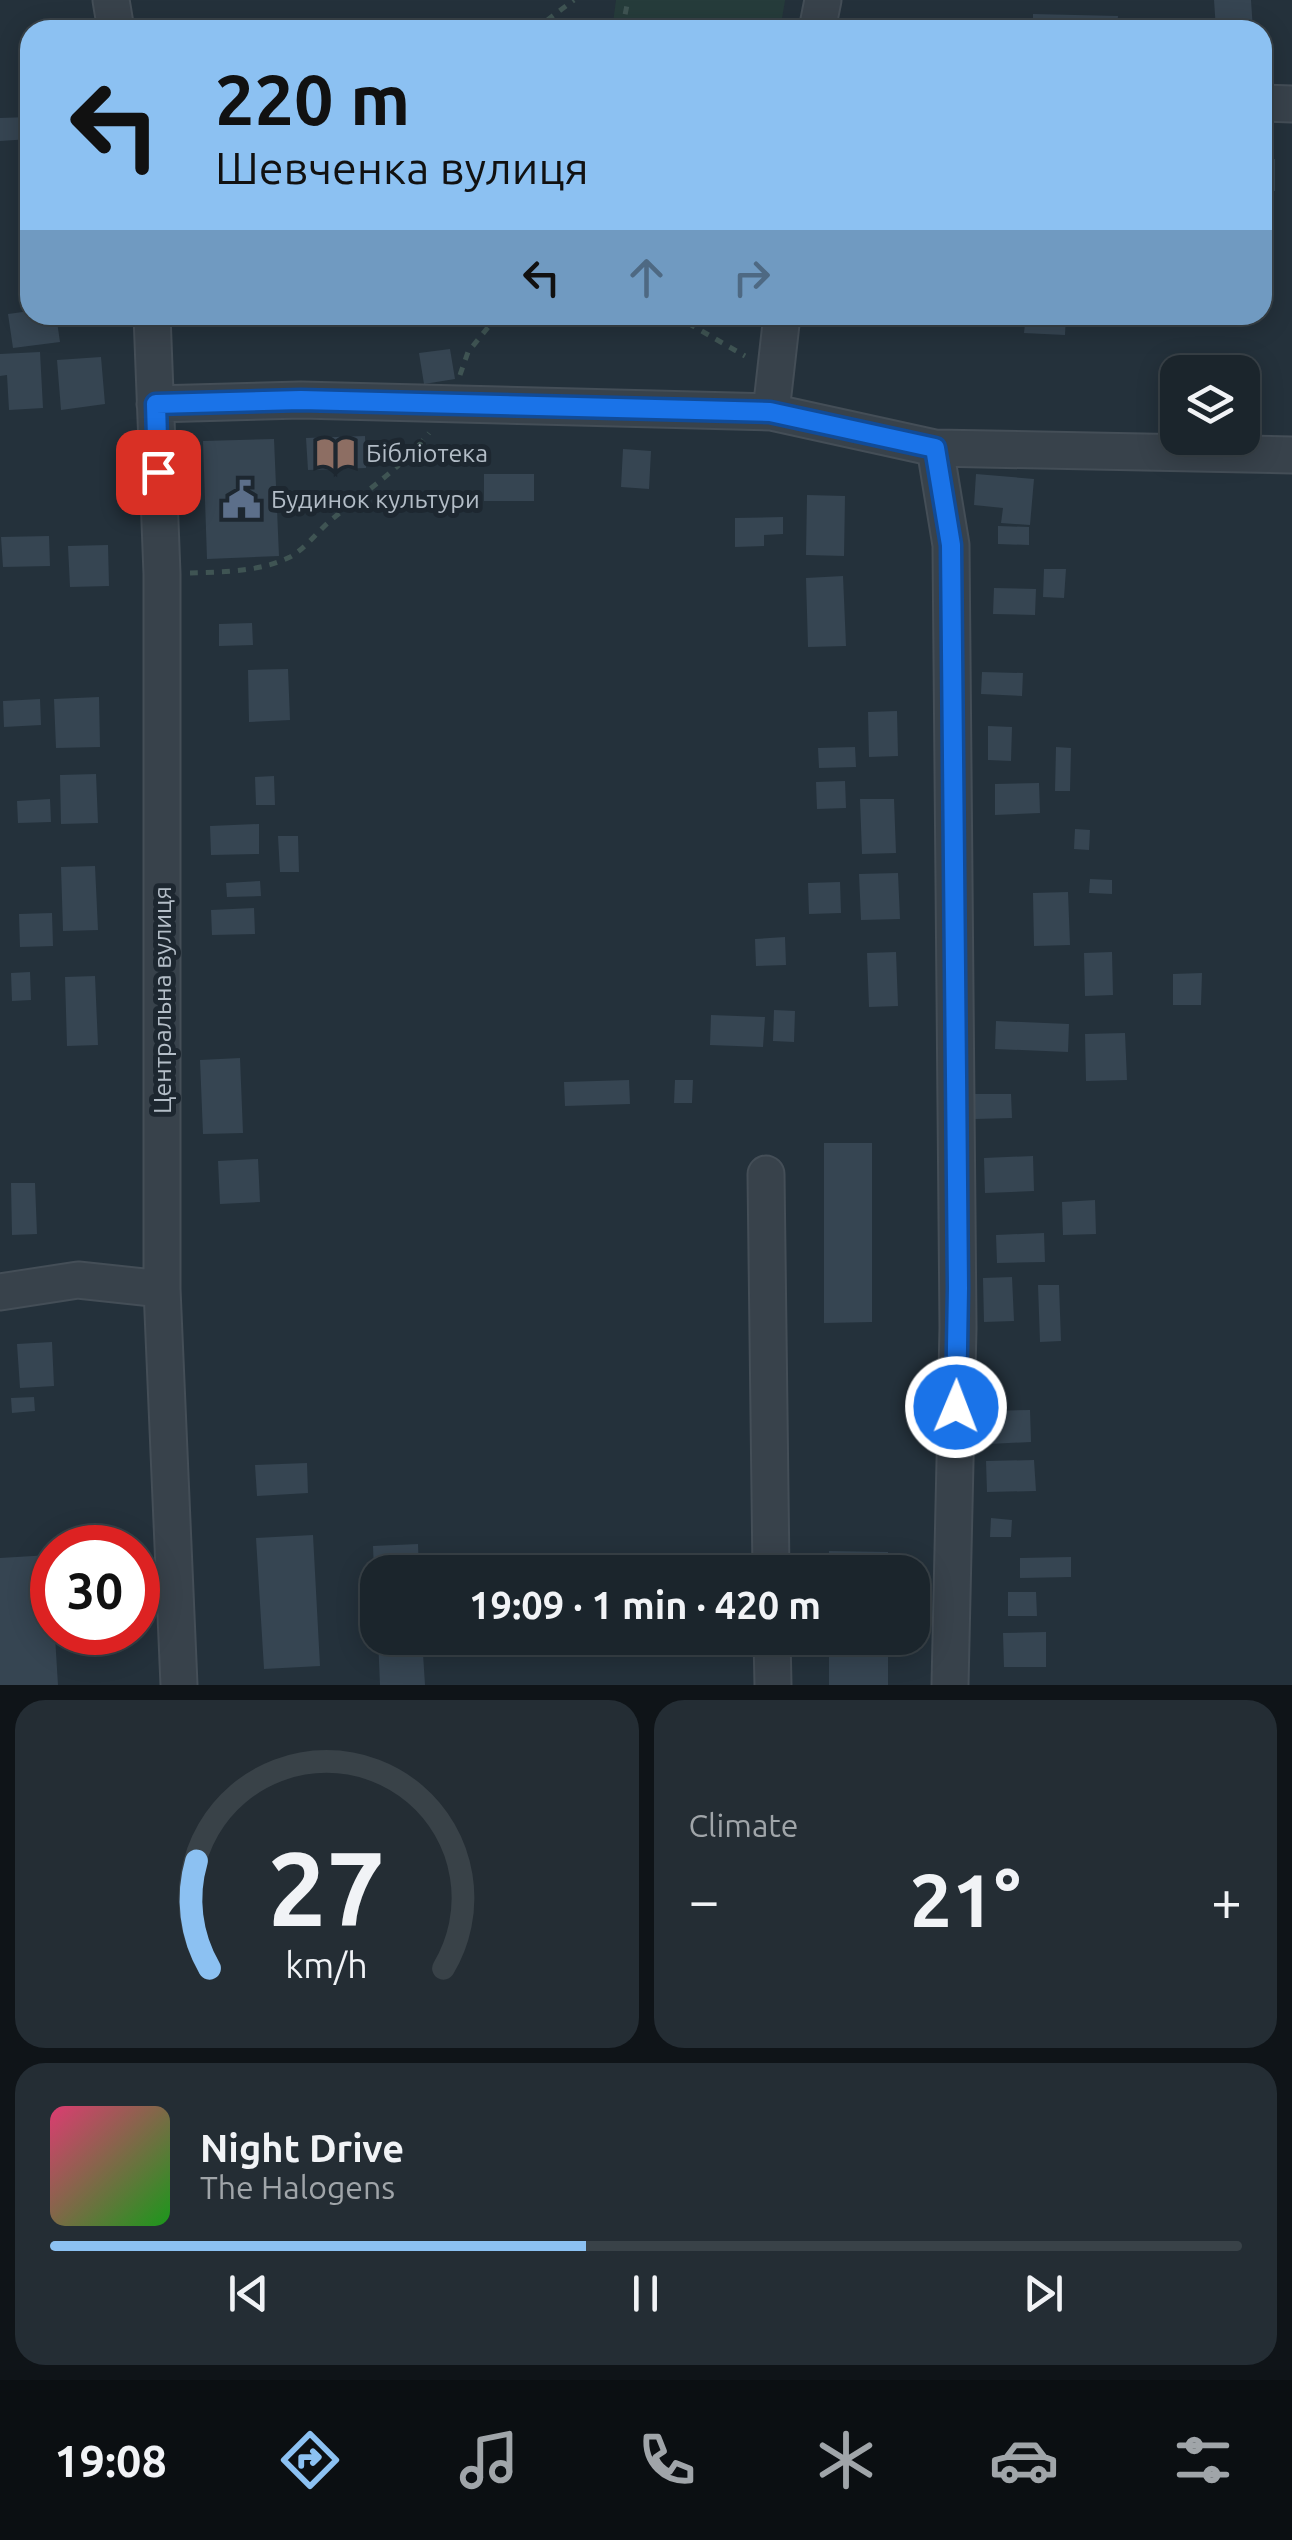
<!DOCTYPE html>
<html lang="en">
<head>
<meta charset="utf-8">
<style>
  body { margin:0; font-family:Ubuntu,sans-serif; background:#242d34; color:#f1f3f6; height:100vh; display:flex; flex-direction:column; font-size:38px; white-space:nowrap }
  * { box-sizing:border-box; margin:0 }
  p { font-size:32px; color:#a0a5a9 }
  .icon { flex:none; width:55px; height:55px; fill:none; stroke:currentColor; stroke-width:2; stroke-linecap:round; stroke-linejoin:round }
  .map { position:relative; height:1685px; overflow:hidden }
  .side { display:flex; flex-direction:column; gap:15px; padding:15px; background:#0f1418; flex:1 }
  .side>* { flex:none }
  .guide { position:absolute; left:20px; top:20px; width:1252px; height:305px; border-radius:30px; box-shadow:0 5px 25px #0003,0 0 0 2px #394248; background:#8cc1f2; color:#111; overflow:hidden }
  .controls { position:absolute; left:1160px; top:355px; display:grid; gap:20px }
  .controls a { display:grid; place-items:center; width:100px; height:100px; border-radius:20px; background:#1b252c; box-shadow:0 5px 25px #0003,0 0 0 2px #394248; font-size:50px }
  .speed { position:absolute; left:30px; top:1525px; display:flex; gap:20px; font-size:50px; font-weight:700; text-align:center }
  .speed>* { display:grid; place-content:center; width:130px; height:130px; border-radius:50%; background:#1b252c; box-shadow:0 5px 25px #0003,0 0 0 2px #394248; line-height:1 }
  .speed .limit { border:15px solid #d22; background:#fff; color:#111 }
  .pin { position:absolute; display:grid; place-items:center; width:85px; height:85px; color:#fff; margin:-42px; border-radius:20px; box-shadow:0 5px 15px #0006 }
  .me { position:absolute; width:110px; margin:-55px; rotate:1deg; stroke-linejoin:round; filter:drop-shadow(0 0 8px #0008) }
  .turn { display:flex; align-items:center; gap:35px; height:210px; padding:0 30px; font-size:45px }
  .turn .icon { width:130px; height:130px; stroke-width:2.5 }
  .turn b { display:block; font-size:70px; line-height:85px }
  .lanes { display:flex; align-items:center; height:95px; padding:0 30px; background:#0003; justify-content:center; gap:50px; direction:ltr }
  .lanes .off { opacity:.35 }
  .big { font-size:75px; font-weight:700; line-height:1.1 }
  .side .card { flex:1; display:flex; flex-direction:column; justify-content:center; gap:15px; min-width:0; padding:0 35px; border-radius:30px; background:#242d34 }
  .side .dial { align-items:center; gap:0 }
  .dial svg { height:260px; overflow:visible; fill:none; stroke:#394248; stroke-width:7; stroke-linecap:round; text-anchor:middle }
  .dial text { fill:#f1f3f6; stroke:none }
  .song { display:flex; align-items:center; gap:30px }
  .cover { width:120px; height:120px; border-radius:15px; background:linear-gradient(135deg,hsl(340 70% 55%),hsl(120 70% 35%)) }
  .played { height:10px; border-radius:5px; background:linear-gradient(90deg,#8cc1f2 45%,#394248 45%) }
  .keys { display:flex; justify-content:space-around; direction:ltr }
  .heat { display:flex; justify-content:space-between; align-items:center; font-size:55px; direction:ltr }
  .side .tiles { flex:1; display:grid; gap:15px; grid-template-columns:1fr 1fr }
  .card:last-child { grid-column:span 2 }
  .trip { position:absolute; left:360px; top:1555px; width:570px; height:100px; border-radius:30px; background:#1b252c; box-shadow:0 5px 25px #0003,0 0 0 2px #394248; font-weight:700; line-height:100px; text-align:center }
  .tabs { display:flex; height:160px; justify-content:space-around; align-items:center; background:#0b0f12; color:#a0a5a9 }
  .tabs .icon { width:70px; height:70px }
  .tabs .selected { color:#8cc1f2 }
  .tabs b { font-size:45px; color:#f1f3f6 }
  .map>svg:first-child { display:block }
  .green { fill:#263c3b }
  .building { fill:#364552 }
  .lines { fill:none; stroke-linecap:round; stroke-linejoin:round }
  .minor-casing { stroke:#444e57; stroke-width:39 }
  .path { stroke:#3f5453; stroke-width:5; stroke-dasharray:8 8; stroke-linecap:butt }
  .minor { stroke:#38424b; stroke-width:35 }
  .route-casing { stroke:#114b97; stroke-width:25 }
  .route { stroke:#1a73e8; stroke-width:18 }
  .labels { text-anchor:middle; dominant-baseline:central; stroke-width:10; stroke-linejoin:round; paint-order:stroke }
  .poi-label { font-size:25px; fill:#b3bdc7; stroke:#1d2730; text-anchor:start }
  .street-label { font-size:25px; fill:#b3bdc7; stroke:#1d2730 }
</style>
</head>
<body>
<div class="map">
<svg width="1292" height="1685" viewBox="0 0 1292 1685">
  <rect width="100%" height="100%" fill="#24313b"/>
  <path class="green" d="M616,0H785V1L780,30H612Z"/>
  <path class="building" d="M1214,0H1251L1253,30H1216Z
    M1033,14L1118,16L1117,30H1033Z
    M30,117V139L0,141V118Z
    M1262,159H1275V191H1262Z
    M30,311V315H56L60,342L13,348L8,314Z
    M813,315H862L861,327L813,325Z
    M1026,315H1066L1065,335L1024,333Z
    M450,349L455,379L424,384L419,353Z
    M40,352L43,408L9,410L7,375L0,376V354Z
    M101,357L105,404L61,410L57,360Z
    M365,436L366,468L308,470L306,438Z
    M274,439L279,556L207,559L203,441Z
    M623,449L651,451L649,489L621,487Z
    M484,474H534V501H484Z
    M976,474L1034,479L1030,525L1001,523L1003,508L974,505Z
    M807,495L845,496L844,556L806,555Z
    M783,517V534L764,535V546L735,547V518Z
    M998,526L1029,527V545L998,544Z
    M49,536L50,566L3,567L1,537Z
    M108,545L109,586L70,587L68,546Z
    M1044,569H1066L1064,598L1043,597Z
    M843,576L846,646L808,647L806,578Z
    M994,588L1036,589L1035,615L993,614Z
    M252,623L253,645L219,646V624Z
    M288,669L290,720L249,722L248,670Z
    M982,672L1023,673L1022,696L981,694Z
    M99,697L100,747L56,748L54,699Z
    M40,699L41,725L4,727L3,701Z
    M897,711L898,756L869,757L868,712Z
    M988,726L1012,727L1011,761L988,760Z
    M855,747L856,767L819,768L818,748Z
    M1056,747L1071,748L1070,791H1055Z
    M96,774L98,823L61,824L60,775Z
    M274,776L275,805H256L255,777Z
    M845,781L846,808L817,809L816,782Z
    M1039,783L1040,813L995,815V784Z
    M50,799L51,822L18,823L17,801Z
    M860,799H894L896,853L862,854Z
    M259,824V854L211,855L210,826Z
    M1075,829L1090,830L1089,850L1074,849Z
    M278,836H298L299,872H280Z
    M95,866L98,930L63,931L61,867Z
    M898,873L900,919L861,920L859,874Z
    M1090,879L1112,880V894L1089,893Z
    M260,881L261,896L227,897L226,883Z
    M840,882L841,913L809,914L808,883Z
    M1068,892L1070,945L1034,946L1033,893Z
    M254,908L255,934L212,935L211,910Z
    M52,913L53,946L20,947L19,914Z
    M785,937L786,965L756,966L755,939Z
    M896,952L898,1006L869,1007L867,953Z
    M1112,952L1113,995L1085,996L1084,953Z
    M30,972L31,1000L12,1001L11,973Z
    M1202,973L1201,1005H1173V974Z
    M95,976L98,1045L67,1046L65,977Z
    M774,1010L795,1011L794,1042L773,1041Z
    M711,1015L765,1017L763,1047L710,1045Z
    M996,1021L1069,1024L1068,1052L995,1049Z
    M1125,1033L1127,1080L1086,1081L1085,1034Z
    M240,1058L243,1133L203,1134L200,1060Z
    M629,1080L630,1104L565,1106L564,1082Z
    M675,1080H693L692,1103H674Z
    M974,1094H1011L1012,1118L975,1119Z
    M824,1143H872V1322L824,1323Z
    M1033,1156L1034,1191L985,1193L984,1158Z
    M258,1159L260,1202L220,1204L218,1161Z
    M11,1183H35L37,1234L12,1235Z
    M1095,1200L1096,1234L1063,1235L1062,1202Z
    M1044,1233L1045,1262L997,1263L996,1235Z
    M1012,1277L1014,1321L984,1322L983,1278Z
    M1038,1285H1059L1061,1341L1040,1342Z
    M52,1342L54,1386L20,1388L17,1344Z
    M34,1397L35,1411L12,1413L11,1398Z
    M1030,1410L1031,1442L989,1444L988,1411Z
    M1034,1460L1036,1491L987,1492L986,1461Z
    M307,1463L308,1493L257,1496L255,1465Z
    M991,1518L1012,1520L1011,1537H990Z
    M313,1535L320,1666L264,1669L256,1538Z
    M418,1544L419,1572H374L373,1546Z
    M829,1551L888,1552V1572H829Z
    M50,1555L58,1685H0V1558Z
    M1071,1557V1577L1020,1578V1558Z
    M1008,1592H1036L1037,1616H1008Z
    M1046,1632V1667H1004L1003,1633Z
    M378,1638H422L425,1685H380Z
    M829,1638H888V1685H829Z"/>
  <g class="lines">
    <defs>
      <path id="minor" d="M111,0L116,30
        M817,30L823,0
        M1262,103L1292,104
        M152,315L162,574V1289L179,1685
        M782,315L771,412L935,448L951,545L958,1328L950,1685
        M155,404L301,400L771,412
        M935,448L1292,455
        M766,1174L771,1572
        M0,1292L78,1280L162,1289
        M772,1638L773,1685"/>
    </defs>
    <use href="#minor" class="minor-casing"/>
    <path class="path" d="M534,30L574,0
      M622,30L628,0
      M674,315L745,356
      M460,375L468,352L498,315
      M190,573C222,572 260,572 290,557C305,549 317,532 330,521C365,491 401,469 429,433"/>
    <use href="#minor" class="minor"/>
  </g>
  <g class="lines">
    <defs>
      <path id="route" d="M158,472L156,404L301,400L770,412L935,448L951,545L958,1288L956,1407"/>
    </defs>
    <use href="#route" class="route-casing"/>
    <use href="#route" class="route"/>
  </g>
  <defs>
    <symbol id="library-bare" viewBox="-9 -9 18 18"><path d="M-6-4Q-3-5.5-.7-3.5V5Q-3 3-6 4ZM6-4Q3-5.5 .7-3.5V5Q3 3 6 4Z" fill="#8d6e63" stroke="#1d2730" stroke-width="2.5" paint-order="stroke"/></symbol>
    <symbol id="civic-bare" viewBox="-9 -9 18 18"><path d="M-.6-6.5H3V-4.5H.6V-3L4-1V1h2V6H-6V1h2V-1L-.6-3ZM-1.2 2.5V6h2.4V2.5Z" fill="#5c6f8a" stroke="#1d2730" stroke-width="2.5" paint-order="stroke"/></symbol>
  </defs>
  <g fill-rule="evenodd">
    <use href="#library-bare" x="308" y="426" width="55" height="55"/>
    <use href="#civic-bare" x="214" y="472" width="55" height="55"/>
  </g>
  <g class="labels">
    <g class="poi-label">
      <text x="366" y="453">Бібліотека</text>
      <text x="271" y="499">Будинок культури</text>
    </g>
    <g class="street-label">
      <text transform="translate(162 1000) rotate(-90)">Центральна вулиця</text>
    </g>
  </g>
</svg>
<div class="controls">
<a><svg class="icon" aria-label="layers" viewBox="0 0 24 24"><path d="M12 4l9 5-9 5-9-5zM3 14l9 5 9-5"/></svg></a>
</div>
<div class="speed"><div class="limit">30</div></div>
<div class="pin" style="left:158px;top:472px;background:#d93025"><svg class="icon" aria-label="arrive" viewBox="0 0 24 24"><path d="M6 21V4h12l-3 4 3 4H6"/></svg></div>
<svg class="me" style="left:956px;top:1407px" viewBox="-20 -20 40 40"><circle r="17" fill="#1a73e8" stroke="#fff" stroke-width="3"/><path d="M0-11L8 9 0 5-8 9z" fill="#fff"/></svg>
<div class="trip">19:09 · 1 min · 420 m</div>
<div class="guide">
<div class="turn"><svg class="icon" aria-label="left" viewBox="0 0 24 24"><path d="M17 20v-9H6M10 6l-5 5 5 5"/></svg><div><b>220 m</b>Шевченка вулиця</div></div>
<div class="lanes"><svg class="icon" aria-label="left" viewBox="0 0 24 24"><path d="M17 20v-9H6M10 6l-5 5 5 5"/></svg><svg class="icon off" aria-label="ahead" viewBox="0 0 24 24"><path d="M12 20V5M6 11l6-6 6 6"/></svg><svg class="icon off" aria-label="right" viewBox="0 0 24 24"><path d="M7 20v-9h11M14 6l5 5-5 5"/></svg></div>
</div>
</div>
<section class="side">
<div class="tiles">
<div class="card dial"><svg viewBox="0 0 100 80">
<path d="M14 69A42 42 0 1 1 86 69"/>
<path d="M14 69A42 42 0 0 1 10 36" stroke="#8cc1f2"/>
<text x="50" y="56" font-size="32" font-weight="700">27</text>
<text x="50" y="72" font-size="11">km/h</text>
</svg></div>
<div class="card"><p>Climate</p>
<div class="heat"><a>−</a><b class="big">21°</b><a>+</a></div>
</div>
<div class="card">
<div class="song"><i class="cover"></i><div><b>Night Drive</b><p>The Halogens</p></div></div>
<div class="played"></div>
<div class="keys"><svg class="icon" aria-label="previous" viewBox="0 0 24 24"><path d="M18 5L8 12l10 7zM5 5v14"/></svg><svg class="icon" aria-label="pause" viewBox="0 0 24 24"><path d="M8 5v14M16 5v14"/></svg><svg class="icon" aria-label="next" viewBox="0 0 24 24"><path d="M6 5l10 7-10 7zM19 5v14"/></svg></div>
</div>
</div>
</section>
<nav class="tabs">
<b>19:08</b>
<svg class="icon selected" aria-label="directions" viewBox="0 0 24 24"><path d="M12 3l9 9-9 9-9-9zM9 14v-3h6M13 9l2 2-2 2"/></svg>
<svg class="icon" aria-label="music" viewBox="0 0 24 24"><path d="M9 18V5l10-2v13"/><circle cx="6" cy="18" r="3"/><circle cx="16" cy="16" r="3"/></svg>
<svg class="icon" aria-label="phone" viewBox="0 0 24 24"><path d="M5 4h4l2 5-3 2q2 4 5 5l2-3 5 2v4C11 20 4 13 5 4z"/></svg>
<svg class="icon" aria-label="climate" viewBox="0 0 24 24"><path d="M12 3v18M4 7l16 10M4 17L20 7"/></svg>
<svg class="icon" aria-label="car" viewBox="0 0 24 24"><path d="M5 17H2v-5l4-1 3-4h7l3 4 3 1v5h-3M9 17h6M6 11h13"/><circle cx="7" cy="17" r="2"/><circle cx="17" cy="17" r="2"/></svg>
<svg class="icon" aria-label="filters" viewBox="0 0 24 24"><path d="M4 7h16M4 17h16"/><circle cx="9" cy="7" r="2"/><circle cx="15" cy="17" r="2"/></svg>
</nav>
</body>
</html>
